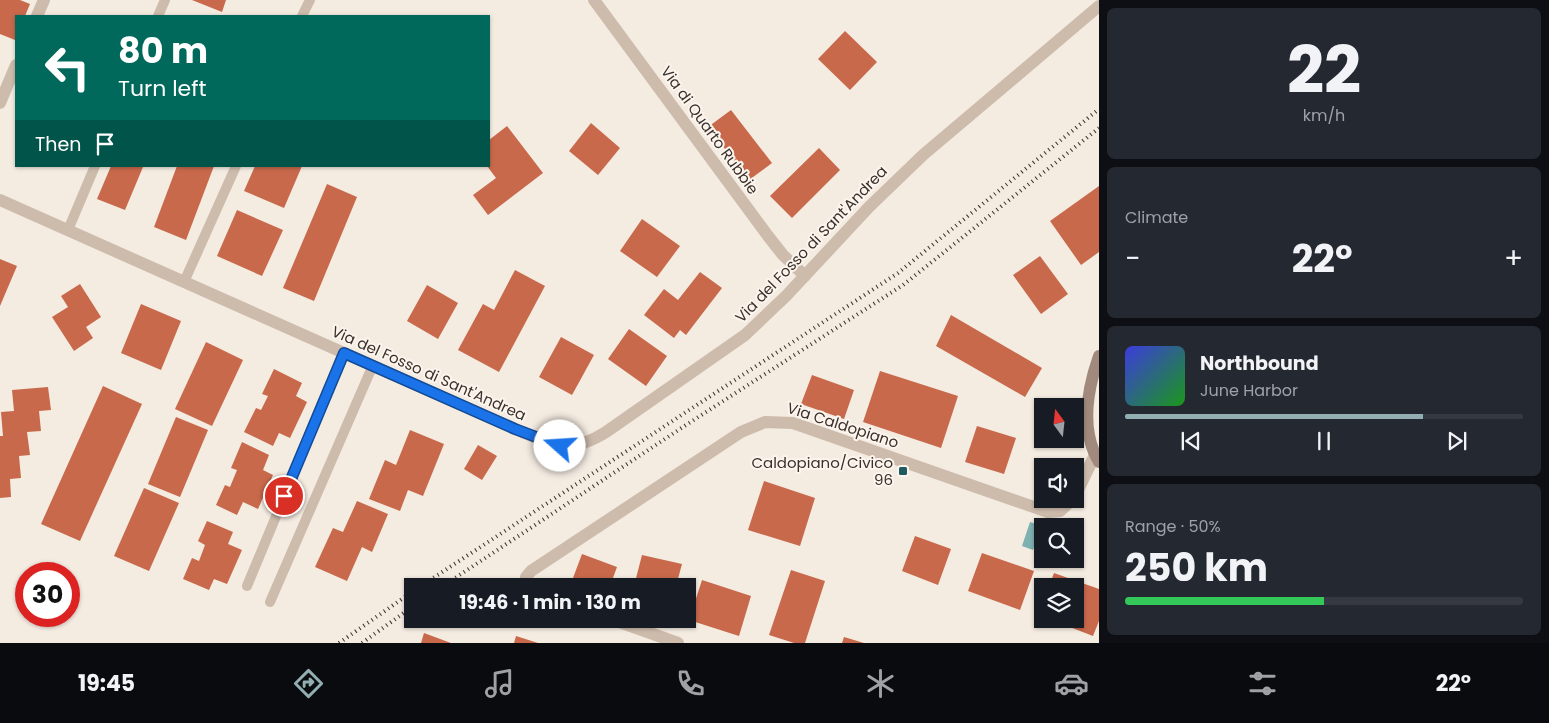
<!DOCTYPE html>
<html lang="en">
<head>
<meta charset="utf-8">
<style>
  body { margin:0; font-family:Poppins,sans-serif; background:#242831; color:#f1f3f6; height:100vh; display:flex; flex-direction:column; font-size:19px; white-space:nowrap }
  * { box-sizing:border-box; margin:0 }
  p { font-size:16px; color:#9ea1a6 }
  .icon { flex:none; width:28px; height:28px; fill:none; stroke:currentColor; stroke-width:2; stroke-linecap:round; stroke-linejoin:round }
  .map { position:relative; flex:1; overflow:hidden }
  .sheet { display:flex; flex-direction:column; gap:8px; padding:8px; background:#0d0f14; width:450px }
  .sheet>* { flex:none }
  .banner { position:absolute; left:15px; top:15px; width:475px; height:152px; border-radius:0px; box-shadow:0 1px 4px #0004; background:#00695c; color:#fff; overflow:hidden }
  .needle { width:32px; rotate:345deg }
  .buttons { position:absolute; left:1034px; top:398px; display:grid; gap:10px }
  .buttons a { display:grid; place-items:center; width:50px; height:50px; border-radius:0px; background:#171b24; box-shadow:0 1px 4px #0004; font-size:25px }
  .speed { position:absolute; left:15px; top:562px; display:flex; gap:10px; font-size:25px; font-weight:700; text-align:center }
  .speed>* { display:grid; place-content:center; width:65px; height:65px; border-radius:50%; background:#171b24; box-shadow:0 1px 4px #0004; line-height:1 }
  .speed .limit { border:8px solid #d22; background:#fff; color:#111 }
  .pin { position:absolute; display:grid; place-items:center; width:42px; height:42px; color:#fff; margin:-21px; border:2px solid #fff; border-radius:50%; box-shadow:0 1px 5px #0007 }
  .me { position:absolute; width:55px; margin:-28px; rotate:289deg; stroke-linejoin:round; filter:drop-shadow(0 0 4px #0008) }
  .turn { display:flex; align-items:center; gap:18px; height:105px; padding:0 20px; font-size:22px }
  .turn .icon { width:65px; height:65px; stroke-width:2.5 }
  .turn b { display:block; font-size:35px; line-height:42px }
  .then { display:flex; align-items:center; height:48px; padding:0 20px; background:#0003; gap:10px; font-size:19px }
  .big { font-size:38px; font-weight:700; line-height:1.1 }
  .sheet .tile { flex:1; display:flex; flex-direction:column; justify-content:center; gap:8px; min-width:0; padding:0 18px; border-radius:8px; background:#242831 }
  .sheet .dial { align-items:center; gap:0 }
  .dial b { font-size:65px; line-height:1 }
  .song { display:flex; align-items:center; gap:15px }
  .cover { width:60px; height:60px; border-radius:8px; background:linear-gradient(135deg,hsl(240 70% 55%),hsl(120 70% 35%)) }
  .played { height:5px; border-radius:2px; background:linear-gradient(90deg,#92aeb2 75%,#363941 75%) }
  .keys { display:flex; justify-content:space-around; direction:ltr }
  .heat { display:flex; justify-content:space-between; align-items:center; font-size:28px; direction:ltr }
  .charge { height:8px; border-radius:4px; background:linear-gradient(90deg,#34c759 50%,#363941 0) }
  .trip { position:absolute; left:404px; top:578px; width:292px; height:50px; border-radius:0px; background:#171b24; box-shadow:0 1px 4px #0004; font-weight:700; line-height:50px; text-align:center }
  .menu { display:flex; height:80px; justify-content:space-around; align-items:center; background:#090b0e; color:#9ea1a6 }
  .menu .icon { width:35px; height:35px }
  .menu .current { color:#92aeb2 }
  .menu b { font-size:22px; color:#f1f3f6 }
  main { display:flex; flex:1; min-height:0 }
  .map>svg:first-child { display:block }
  .water { fill:#7fb0b2 }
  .building { fill:#c8694b }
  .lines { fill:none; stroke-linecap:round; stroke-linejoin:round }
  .service { stroke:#cdbbac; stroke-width:10 }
  .minor { stroke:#cdbbac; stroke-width:12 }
  .secondary { stroke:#a18a7d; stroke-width:12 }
  .rail { stroke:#3b302b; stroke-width:4; stroke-dasharray:1 4; stroke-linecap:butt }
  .route-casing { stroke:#114b97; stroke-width:12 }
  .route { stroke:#1a73e8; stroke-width:9 }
  .poi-dot { fill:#1f5a5e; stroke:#fbf5ee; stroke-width:2 }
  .labels { text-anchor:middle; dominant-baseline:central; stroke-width:4; stroke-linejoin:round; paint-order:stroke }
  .street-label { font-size:15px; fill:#3b302b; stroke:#fbf5ee }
  .poi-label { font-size:15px; fill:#3b302b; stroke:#fbf5ee; text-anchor:end }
</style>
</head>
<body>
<main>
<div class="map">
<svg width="1099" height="643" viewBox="0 0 1099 643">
  <rect width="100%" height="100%" fill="#f4ebe1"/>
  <path class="water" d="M1030,522L1042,526L1033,550L1022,546Z"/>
  <path class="building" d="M0,0H20L30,4L25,16H16L15,40L0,34Z
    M192,0H226L222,12Z
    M845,31L877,62L850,90L818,59Z
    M731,110L772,163L749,180L708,127Z
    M591,123L620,148L598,175L569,151Z
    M507,126L543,173L488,215L473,195L496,178L487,166H489V140Z
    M819,148L840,170L792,218L770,196Z
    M111,166L143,167L125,210L97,199Z
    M177,166H214L186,240L154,227Z
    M255,166H302L284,208L244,191Z
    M327,184L357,197L314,301L283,288Z
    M1099,186V252L1081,265L1050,221Z
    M237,210L283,230L262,276L217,256Z
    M642,219L680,246L657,277L620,251Z
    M1040,256L1068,294L1041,314L1013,275Z
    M0,259L17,266L0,306Z
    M515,270L545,286L499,372L458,350L483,304L494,310Z
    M700,272L722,288L686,335L680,330L674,338L644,315L664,289L678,300Z
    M80,284L101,317L86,327L93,338L74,351L52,317L68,307L61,296Z
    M427,285L458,303L438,339L407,321Z
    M141,304L181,321L161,370L121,353Z
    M951,315L1042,368L1025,397L936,346Z
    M629,329L667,356L646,386L608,359Z
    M561,337L594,355L572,395L539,377Z
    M206,342L243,360L212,426L175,409Z
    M274,369L302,383L296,396L307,402L290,438L279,433L273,446L244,432L256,408L261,410L268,396L262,394Z
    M880,371L958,396L941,448L863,422Z
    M812,375L854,390L844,419L801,404Z
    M103,386L142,404L80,541L41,524Z
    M48,387L51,410L39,411L41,431L27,432L30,455L19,456L21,478L10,479L11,497L0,498V436H3L1,412L14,411L12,390Z
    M176,417L208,430L180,497L148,484Z
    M977,426L1016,438L1004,474L965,462Z
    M410,430L444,444L423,496L408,490L400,511L369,499L385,460L396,465Z
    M242,442L269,455L263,470L273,475L258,509L243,502L237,515L216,505L225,485L230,487L237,470L231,468Z
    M478,445L497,456L482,480L464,469Z
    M764,481L815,498L800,546L748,530Z
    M144,488L179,503L149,571L114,556Z
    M357,501L388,514L372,552L362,547L347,581L315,567L333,528L343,532Z
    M207,521L233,532L228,544L242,550L227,584L214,579L209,590L183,579L192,558L199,561L205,545L198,541Z
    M915,536L951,549L938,585L902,571Z
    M982,553L1034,571L1020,610L968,591Z
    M582,554L617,567L610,586H570Z
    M642,555L682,564L676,586H634Z
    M791,570L825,581L805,643H794L769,635Z
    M1054,573L1099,589V621L1093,636L1049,619H1075V586H1049Z
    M702,580L751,596L739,636L689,620Z
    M424,633L451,643H421Z
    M516,636L538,643H514Z
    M844,637L864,643H842Z"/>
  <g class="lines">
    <path class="service" d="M158,16L165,0
      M302,16L310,0
      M68,230L95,166
      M184,282L236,166
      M247,586L344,353
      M270,602L373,365"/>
    <path class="minor" d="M594,0L768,236L783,255L805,276
      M37,16L44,0
      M0,103L16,65
      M0,200L515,429C552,444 568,456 606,432L745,335L786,296L869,207L923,155L1099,6
      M1075,496L1095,455
      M528,586L526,577L531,571L741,432L765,422L793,423L1048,512L1060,511L1073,499
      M611,619L678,643"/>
    <path class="secondary" d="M1099,356C1087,390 1080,430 1099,462"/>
    <path class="rail" d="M421,586L898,273L1099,109
      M443,586L686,425L903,285L1099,128
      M339,643L412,592
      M362,643L412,607"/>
  </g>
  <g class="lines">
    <defs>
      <path id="route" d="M284,496L344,353L515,429L560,446"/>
    </defs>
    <use href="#route" class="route-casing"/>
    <use href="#route" class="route"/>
  </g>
  <rect class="poi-dot" x="898" y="466" width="10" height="10" rx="2.5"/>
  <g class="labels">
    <g class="street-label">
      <text transform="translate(710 130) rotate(54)">Via di Quarto Rubbie</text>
      <text transform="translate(811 244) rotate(-46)">Via del Fosso di Sant'Andrea</text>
      <text transform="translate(429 373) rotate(24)">Via del Fosso di Sant'Andrea</text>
      <text transform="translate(843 425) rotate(18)">Via Caldopiano</text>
    </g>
    <g class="poi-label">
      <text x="893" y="462">Caldopiano/Civico<tspan x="893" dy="17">96</tspan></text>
    </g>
  </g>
</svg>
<div class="buttons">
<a><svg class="needle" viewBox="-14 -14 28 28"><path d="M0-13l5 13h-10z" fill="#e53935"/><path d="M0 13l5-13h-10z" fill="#9ea1a6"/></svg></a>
<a><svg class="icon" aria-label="sound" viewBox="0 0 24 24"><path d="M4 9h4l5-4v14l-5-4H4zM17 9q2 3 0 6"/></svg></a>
<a><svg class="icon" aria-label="search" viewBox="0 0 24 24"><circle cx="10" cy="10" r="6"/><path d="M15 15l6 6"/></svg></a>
<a><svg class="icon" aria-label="layers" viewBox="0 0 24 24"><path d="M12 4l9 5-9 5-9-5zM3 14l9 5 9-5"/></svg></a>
</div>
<div class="speed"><div class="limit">30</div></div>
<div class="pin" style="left:284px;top:496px;background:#d93025"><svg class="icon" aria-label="arrive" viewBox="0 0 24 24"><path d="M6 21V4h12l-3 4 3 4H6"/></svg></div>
<svg class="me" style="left:560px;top:446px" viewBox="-20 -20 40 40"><circle r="19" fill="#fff"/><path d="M0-13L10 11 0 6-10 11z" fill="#1a73e8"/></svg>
<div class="trip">19:46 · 1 min · 130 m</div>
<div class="banner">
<div class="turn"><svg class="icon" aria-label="left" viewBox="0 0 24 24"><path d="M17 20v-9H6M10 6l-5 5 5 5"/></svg><div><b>80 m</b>Turn left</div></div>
<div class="then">Then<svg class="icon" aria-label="arrive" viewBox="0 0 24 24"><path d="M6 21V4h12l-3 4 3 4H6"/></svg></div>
</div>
</div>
<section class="sheet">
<div class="tile dial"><b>22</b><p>km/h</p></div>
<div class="tile"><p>Climate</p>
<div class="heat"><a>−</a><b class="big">22°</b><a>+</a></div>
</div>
<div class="tile">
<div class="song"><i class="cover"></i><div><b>Northbound</b><p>June Harbor</p></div></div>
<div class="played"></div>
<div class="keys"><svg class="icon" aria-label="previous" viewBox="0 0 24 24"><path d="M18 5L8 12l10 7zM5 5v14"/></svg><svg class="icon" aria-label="pause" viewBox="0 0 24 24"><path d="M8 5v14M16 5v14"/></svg><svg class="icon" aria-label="next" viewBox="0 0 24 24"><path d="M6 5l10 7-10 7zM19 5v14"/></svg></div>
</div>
<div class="tile"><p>Range · 50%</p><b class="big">250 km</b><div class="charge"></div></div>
</section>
</main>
<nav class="menu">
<b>19:45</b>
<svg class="icon current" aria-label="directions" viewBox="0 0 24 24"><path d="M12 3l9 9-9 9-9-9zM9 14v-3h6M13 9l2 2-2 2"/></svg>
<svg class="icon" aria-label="music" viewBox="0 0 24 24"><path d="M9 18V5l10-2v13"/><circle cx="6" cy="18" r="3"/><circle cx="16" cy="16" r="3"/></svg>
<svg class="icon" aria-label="phone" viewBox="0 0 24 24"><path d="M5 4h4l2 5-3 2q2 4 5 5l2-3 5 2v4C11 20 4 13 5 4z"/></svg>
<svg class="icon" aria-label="climate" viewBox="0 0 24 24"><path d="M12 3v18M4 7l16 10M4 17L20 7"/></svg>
<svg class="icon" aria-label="car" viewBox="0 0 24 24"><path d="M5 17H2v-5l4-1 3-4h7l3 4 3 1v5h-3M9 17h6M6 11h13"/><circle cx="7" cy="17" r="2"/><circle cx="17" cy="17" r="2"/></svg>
<svg class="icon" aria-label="filters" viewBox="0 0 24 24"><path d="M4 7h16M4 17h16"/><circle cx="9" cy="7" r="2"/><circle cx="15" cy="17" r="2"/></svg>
<b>22°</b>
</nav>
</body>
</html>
